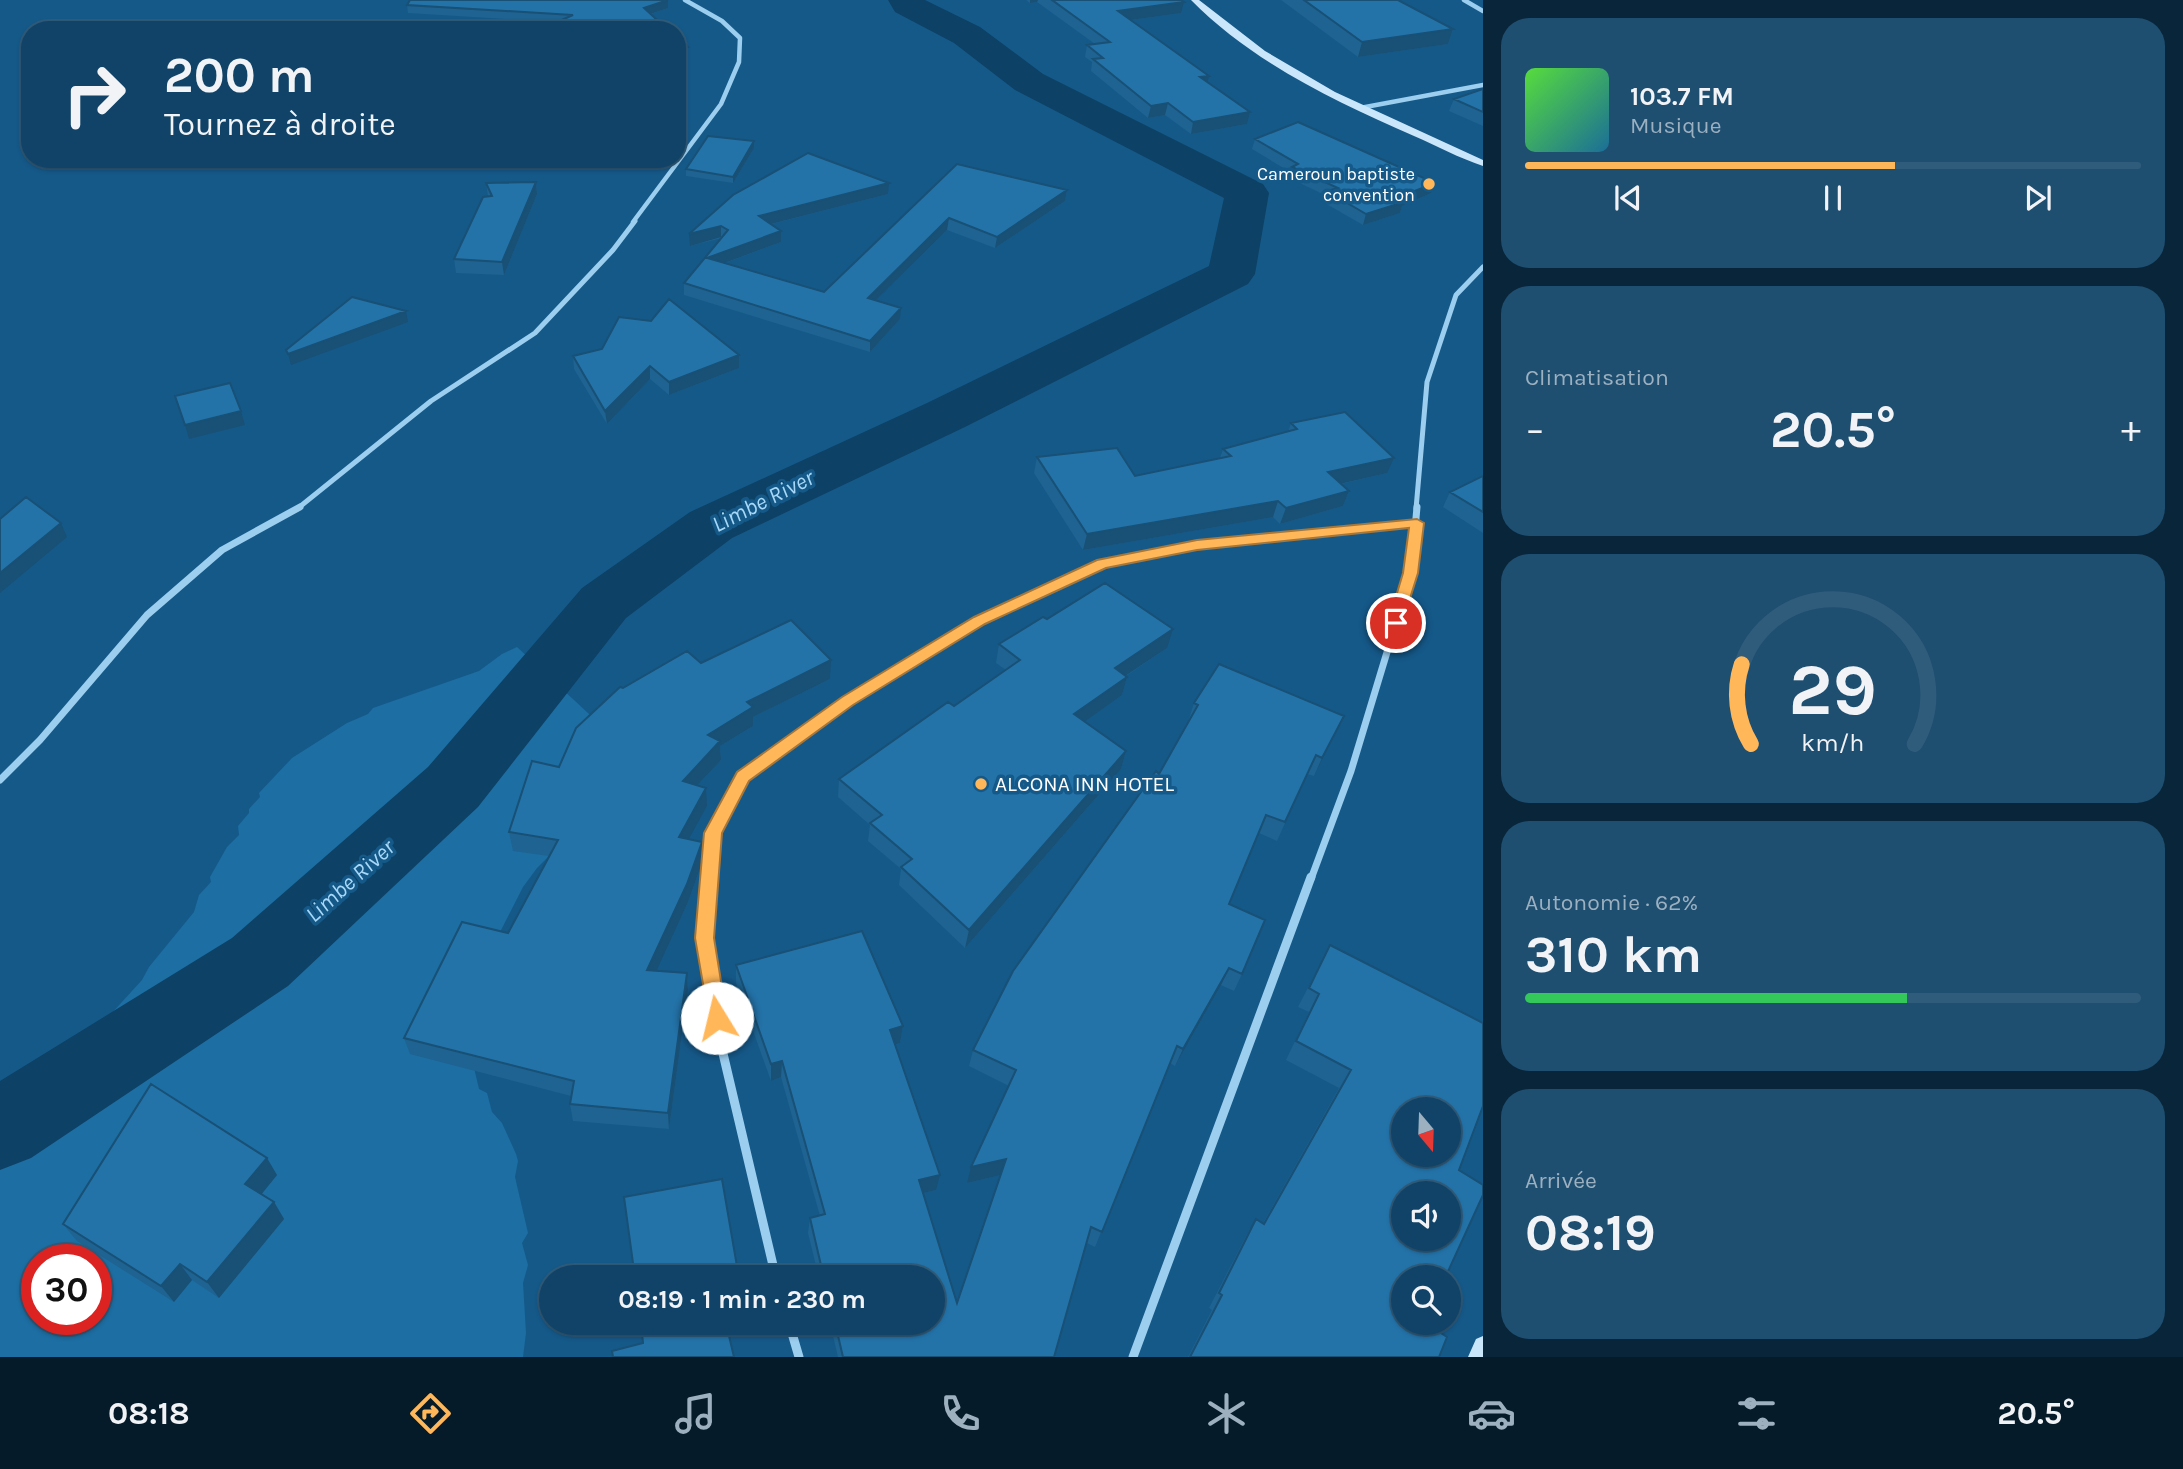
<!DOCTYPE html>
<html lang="fr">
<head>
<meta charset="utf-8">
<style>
  body { margin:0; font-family:Karla,sans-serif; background:#1e4e70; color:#f1f3f6; height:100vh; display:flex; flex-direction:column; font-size:26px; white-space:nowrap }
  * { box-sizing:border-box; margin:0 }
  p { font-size:23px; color:#9cb0c0 }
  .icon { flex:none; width:38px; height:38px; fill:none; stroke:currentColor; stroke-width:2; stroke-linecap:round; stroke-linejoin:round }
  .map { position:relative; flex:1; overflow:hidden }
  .side { display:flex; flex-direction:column; gap:18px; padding:18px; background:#092539; width:700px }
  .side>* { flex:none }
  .banner { position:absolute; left:21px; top:21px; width:665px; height:147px; border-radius:28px; box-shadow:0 2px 5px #0004,0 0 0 2px #305c7b; background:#104367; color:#f1f3f6; overflow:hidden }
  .needle { width:46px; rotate:161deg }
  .fabs { position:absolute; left:1391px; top:1097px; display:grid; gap:14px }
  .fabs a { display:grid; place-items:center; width:70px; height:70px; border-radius:50%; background:#104367; box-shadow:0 2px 5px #0004,0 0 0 2px #305c7b; font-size:35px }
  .speed { position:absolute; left:21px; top:1244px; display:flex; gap:14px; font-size:35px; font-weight:700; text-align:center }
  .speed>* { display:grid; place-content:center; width:91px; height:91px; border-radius:50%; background:#104367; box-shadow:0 2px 5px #0004,0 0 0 2px #305c7b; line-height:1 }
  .speed .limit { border:10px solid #d22; background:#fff; color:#111 }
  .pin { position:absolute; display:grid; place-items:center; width:60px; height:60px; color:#fff; margin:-30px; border:4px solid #fff; border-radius:50%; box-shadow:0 2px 7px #0007 }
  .me { position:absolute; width:77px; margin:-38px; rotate:351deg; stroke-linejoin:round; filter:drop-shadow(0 0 5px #0008) }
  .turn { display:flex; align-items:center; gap:24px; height:147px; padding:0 28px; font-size:32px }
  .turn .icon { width:91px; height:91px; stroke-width:2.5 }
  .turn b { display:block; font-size:49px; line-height:60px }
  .big { font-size:52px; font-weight:700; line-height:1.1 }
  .side .tile { flex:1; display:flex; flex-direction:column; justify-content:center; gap:10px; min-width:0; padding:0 24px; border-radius:28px; background:#1e4e70 }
  .side .dial { align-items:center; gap:0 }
  .dial svg { height:182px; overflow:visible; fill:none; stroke:#305c7b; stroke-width:7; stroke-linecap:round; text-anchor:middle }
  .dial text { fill:#f1f3f6; stroke:none }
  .song { display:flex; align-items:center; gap:21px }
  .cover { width:84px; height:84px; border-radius:10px; background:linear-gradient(135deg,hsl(110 70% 55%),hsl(200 70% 35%)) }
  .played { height:7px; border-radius:4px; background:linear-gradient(90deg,#ffb75a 60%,#305c7b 60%) }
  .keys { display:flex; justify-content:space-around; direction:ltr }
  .heat { display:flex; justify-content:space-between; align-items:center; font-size:38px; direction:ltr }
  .charge { height:10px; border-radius:5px; background:linear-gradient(90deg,#34c759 62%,#305c7b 0) }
  .trip { position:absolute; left:539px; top:1265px; width:406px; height:70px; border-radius:35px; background:#104367; box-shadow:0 2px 5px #0004,0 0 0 2px #305c7b; font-weight:700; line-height:70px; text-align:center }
  .tabs { display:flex; height:112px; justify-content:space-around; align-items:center; background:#061b29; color:#9cb0c0 }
  .tabs .icon { width:49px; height:49px }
  .tabs .on { color:#ffb75a }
  .tabs b { font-size:32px; color:#f1f3f6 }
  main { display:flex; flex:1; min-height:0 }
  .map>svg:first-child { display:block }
  .green { fill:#1d6ea3; fill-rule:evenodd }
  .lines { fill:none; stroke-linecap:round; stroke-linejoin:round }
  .river { fill:#0d4166; fill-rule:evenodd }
  .street-far3 { stroke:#9cceef; stroke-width:4.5 }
  .street-far2 { stroke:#9cceef; stroke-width:5 }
  .street-far1 { stroke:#9cceef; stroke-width:7 }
  .street { stroke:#9cceef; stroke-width:9 }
  .secondary { fill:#cae6fb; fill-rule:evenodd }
  .wall { fill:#1e6391 }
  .shaded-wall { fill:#185076 }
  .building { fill:#2373a9; stroke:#185076; stroke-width:2; fill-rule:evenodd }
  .route { fill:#ffb75a; stroke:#a6773a; stroke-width:2 }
  .poi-dot { fill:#ffb75a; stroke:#155989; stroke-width:2.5 }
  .labels { text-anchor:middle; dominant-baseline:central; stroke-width:7; stroke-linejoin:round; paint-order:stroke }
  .far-poi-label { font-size:18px; fill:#fff; stroke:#155989; text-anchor:end }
  .poi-label { font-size:21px; fill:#fff; stroke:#155989; text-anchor:start }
  .water-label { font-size:23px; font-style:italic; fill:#a8d8f7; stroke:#155989 }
</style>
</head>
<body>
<main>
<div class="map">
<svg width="1483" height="1357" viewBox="0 0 1483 1357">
  <rect width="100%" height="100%" fill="#155989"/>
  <path class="green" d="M517,647L632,754L552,853L537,868L523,887L498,936L466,1034L479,1089L487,1093L492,1112L502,1123L516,1154L518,1161L515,1177L528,1233L522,1243L528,1265L523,1283L526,1333L523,1357H0V1123C7,1115 14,1111 22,1105C35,1095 42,1076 59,1071L142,980L149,967L194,912L199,895L211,882L210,877L227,847L239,835L238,826L249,813V809L260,797L259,793L292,758L347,723L368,714L373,708L479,671L502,654ZM37,1260H96V1320H37Z"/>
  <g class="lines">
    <path class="river" d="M888,0H925L980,27L1043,74L1263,184L1269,193L1255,274L1248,284L965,427L732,538L626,618L478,807L288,986L31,1158L0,1170V1081L232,938L428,767L582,588L690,512L927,403L1209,266L1224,198L1015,90L954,43L895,12Z"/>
    <path class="street-far3" d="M1464,0L1483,11
      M1360,108L1483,85
      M633,222L721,104L739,62L740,38L722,21L685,0"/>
    <path class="street-far2" d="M297,509L431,401L535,333L613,250L635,221
      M1416,509L1427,382L1456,295L1483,267"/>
    <path class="street-far1" d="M0,780L40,740L147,615L222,550L300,507
      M709,879L713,833L743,776L847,701L979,621L1103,564L1197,545L1417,523
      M1311,879L1351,771L1411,573L1417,507"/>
    <path class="street" d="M709,877L704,938L721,1045L776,1278
      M789,1323L799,1357
      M1133,1357L1311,877"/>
    <path class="secondary" d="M1191,0H1199L1265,51L1335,92L1483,160V166C1459,158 1437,146 1414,136C1336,102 1252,62 1191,0Z
      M1483,1336V1357H1468L1476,1339Z"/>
  </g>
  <path class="wall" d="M1026,0H1181V13L1131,20L1208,82L1247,124L1191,134L1165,115L1148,118L1091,71L1092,62L1085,57L1087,45L1095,44L1037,2L1030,3Z
    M1281,0H1398L1453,29L1448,44L1358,57Z
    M407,5L668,8L651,14L556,22L408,13Z
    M1483,89V126L1449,111L1454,99Z
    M1255,139L1431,193L1402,206L1400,213L1363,225L1323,202L1325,195L1289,178L1290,172L1252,149Z
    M754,148L733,183L686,176V169Z
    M957,164L1067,190L1065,201L995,248L947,230L876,300L900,319L870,352L684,295V283L722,238L690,246L733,195L888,194L772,224L781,242L725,263L824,292Z
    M536,182L537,194L504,275L456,273L454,259L488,196L486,183Z
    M739,355V368L669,395L650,379L607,424L574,369L573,356Z
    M1291,423L1387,473L1341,484L1349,491L1343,506L1280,524L1273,517L1083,550L1034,473L1037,457L1135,476L1220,458L1223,449L1288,432Z
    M1483,476V533L1443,507L1450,492Z
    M1047,619L1167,648L1126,676L1127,677L1122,695L1085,721L1126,751L1121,769L965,948L899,885L901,869L868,841L870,825L838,797L839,779L954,706L1006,670L996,663L999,644Z
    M701,663L830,679L753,717V726L720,746L721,760L697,785L707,806L688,839L703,860L688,902L656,970L687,973L688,990L669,1129L573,1121L570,1104L571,1096L410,1054L404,1038L508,933L549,856L513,851L509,832L559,767L623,688Z
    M1194,703L1344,716L1314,776L1307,774L1277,841L1259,833L1229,904L1242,974L1234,991L1221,985L1175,1066L1170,1063L1095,1247L1087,1243L1054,1357H838L830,1323H933V1278H819L808,1233L810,1218L820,1216L781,1077L771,1081L736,983V965L903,1026L900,1043L895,1045L936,1190L923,1193L957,1303L1001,1175L967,1183L1009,1086L969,1066L973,1050L1159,774L1188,722Z
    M1330,945L1404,1278L1439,1357H1188L1212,1310L1209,1308L1246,1236L1256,1219L1263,1223L1339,1088L1286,1060L1309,1012L1298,1007Z
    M277,1175L261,1194L274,1202L284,1219L219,1298L192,1280L174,1302L77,1241L63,1224Z
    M641,1323H744L643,1343Z"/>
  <path class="shaded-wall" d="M668,0V8L644,16V8Z
    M1030,0H1038L1037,2L1030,3Z
    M1184,2L1181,13L1116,22L1118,11Z
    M267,23L269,30H260Z
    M1453,29L1448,44L1358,57L1362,42Z
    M688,47V56L677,58V49Z
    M1209,76L1206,87L1200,77Z
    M1168,103L1165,115L1148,118L1151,106Z
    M1250,112L1247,124L1191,134L1193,122Z
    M754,141V148L733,183V177Z
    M536,182L537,194L504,275L502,262Z
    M889,183L888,194L759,227V216Z
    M1435,183L1431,193L1402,206L1400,213L1363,225L1366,214L1397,198Z
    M1067,190L1065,201L995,248L997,237Z
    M949,218L947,230L867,309L868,298Z
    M721,226V237L690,246L689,234Z
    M781,231V242L708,269L707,258Z
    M901,308L900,319L870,352V341Z
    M406,311L408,322L291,365L288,354Z
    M739,355V368L669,395V382Z
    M650,366V379L607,424L605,411Z
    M241,411L245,425L189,439L185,425Z
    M1394,458L1387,473L1322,488L1328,472Z
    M1349,491L1343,506L1280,524L1286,508Z
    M1278,501L1273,517L1083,550L1087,534Z
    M61,523L67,537L0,593V573Z
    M1173,629L1167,648L1110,686L1115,668Z
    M831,660L830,679L753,717V726L720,746L721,760L684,799L683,781L708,735L747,702Z
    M1127,677L1122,695L1070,732L1074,714Z
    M1344,716L1314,776L1322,758Z
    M1126,751L1121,769L965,948L969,930Z
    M706,788L707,806L680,855L679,837Z
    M702,842L703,860L688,902L649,987L647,970Z
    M1229,968L1221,985L1175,1066L1183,1049Z
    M687,973L688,990L669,1129L668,1113Z
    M903,1026L900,1043L887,1047L890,1030Z
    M782,1061L781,1077L771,1081V1064Z
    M267,1158L277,1175L256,1201L245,1184Z
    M1006,1159L1001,1175L967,1183L971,1167Z
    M940,1175L936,1190L915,1195L919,1180Z
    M274,1202L284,1219L219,1298L207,1282Z
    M180,1264L192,1280L174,1302L161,1286Z"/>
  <path class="building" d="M410,0H668L644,8L668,30H539L573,15L407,5Z
    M1052,0H1181L1184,2L1118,11L1209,76L1200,77L1250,112L1193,122L1168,103L1151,106L1093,59L1103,58L1087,45L1110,42Z
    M1304,0H1398L1453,29L1362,42Z
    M230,21L267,23L260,30H221Z
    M677,38L688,47L677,49Z
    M1483,89V112L1454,99Z
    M1298,122L1435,183L1397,198L1404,202L1366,214L1327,191L1338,188L1292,167L1298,164L1255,139Z
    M708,136L754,141L733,177L686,169Z
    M808,153L889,183L759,216L781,231L707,258L824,292L957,164L1067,190L997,237L949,218L868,298L901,308L870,341L684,283L728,230L721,226L689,234L733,195Z
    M536,182L502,262L454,259L483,197L492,196L486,183Z
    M352,297L406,311L288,354L286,350Z
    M669,299L739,355L669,382L650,366L605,411L573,356L602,349L619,317L651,321Z
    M230,383L241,411L185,425L175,396Z
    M1345,412L1394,458L1328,472L1349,491L1286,508L1278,501L1087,534L1037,457L1117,448L1135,476L1231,456L1223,449L1297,429L1291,423Z
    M1483,476V512L1450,492Z
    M26,497L61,523L0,573V519Z
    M1105,583L1173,629L1115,668L1127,677L1074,714L1126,751L969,930L901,867L912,859L870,823L882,815L839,779L948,702L954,706L1020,660L999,644L1043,617L1047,619Z
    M791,620L831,660L747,702L753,707L708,735L720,741L683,781L706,788L679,837L702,842L687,884L647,970L687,973L668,1113L570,1104L574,1081L404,1038L462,922L508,933L558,840L509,832L532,761L559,767L576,728L620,687L623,688L687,651L701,663Z
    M1219,664L1344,716L1322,758L1316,755L1285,822L1266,815L1229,904L1265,920L1242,974L1229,968L1183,1049L1177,1046L1102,1232L1091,1227L1054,1357H843L835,1323H933V1278H824L810,1218L825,1214L782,1061L771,1064L736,965L862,931L903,1026L890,1030L940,1175L919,1180L957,1303L1006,1159L971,1167L1016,1070L973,1050L1013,971L1156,771L1159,774L1198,705L1194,703Z
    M1330,945L1483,1023V1106L1459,1170L1483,1185V1195L1445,1278H1404V1323H1425L1447,1337L1439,1357H1190L1222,1295L1219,1293L1256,1219L1264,1224L1351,1070L1296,1041L1319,994L1309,988ZM1404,1110H1449V1155H1404ZM1404,1194H1449V1239H1404Z
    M151,1084L267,1158L245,1184L274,1202L207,1282L180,1264L161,1286L63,1224Z
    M722,1179L739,1278H635L624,1197Z
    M641,1323H726L734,1357H613L612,1351L643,1343Z"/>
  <path class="route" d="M1417,519L1424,523L1418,573L1401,627H1390L1388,623L1403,573L1409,528L1197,550L1106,568L985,624L853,705L749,781L722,833L714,938L727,1018L724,1024L717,1027L710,1024L695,938L704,833L737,772L842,697L974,617L1097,560L1197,540Z"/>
  <g class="poi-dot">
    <circle cx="1429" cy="184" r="7"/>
    <circle cx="981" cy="784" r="7"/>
  </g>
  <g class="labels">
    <g class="far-poi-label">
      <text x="1415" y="174">Cameroun baptiste<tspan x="1415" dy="21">convention</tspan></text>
    </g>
    <g class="poi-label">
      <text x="995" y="784">ALCONA INN HOTEL</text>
    </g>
    <g class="water-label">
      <text transform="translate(763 501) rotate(-27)">Limbe River</text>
      <text transform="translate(350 881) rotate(-42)">Limbe River</text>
    </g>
  </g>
</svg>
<div class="fabs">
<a><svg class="needle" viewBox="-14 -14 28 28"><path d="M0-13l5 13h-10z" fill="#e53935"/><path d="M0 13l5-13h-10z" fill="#9cb0c0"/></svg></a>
<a><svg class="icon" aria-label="sound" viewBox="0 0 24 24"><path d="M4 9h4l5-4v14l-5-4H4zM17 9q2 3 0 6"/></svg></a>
<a><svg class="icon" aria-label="search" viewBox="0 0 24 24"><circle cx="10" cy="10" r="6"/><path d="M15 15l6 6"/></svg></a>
</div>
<div class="speed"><div class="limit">30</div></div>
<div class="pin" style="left:1396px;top:623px;background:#d93025"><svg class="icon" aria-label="arrive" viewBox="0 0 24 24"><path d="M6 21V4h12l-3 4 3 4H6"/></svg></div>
<svg class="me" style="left:717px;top:1018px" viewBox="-20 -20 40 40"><circle r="19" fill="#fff"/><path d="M0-13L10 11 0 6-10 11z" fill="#ffb75a"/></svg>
<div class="trip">08:19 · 1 min · 230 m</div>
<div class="banner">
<div class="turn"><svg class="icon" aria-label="right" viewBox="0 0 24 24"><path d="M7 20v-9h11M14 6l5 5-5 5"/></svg><div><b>200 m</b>Tournez à droite</div></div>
</div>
</div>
<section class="side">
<div class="tile">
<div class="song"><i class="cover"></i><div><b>103.7 FM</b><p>Musique</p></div></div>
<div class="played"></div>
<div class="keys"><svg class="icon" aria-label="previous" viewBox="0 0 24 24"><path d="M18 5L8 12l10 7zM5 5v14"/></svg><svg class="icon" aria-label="pause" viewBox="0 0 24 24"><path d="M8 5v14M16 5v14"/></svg><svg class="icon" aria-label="next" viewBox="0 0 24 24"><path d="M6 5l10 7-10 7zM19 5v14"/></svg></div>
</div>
<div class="tile"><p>Climatisation</p>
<div class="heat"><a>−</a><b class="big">20.5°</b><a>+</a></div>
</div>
<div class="tile dial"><svg viewBox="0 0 100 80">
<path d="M14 69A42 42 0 1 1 86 69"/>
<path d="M14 69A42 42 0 0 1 10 34" stroke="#ffb75a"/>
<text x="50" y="56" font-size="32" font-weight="700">29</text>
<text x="50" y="72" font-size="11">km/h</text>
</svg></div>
<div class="tile"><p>Autonomie · 62%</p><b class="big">310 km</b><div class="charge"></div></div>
<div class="tile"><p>Arrivée</p><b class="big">08:19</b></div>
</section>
</main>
<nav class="tabs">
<b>08:18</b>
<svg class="icon on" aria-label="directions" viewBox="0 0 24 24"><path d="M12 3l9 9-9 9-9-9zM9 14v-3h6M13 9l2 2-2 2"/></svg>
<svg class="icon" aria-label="music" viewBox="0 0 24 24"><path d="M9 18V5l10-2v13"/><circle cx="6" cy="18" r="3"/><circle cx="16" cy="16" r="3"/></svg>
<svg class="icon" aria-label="phone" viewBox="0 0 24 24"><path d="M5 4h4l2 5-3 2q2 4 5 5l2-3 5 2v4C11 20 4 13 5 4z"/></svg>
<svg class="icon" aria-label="climate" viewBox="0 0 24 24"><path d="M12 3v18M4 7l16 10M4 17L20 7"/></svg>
<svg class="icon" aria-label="car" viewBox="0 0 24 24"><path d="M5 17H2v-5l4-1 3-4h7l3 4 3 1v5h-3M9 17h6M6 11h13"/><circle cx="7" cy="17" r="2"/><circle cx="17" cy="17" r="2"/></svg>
<svg class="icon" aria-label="filters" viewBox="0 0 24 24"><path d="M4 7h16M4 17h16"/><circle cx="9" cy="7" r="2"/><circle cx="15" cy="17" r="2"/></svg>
<b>20.5°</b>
</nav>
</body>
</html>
